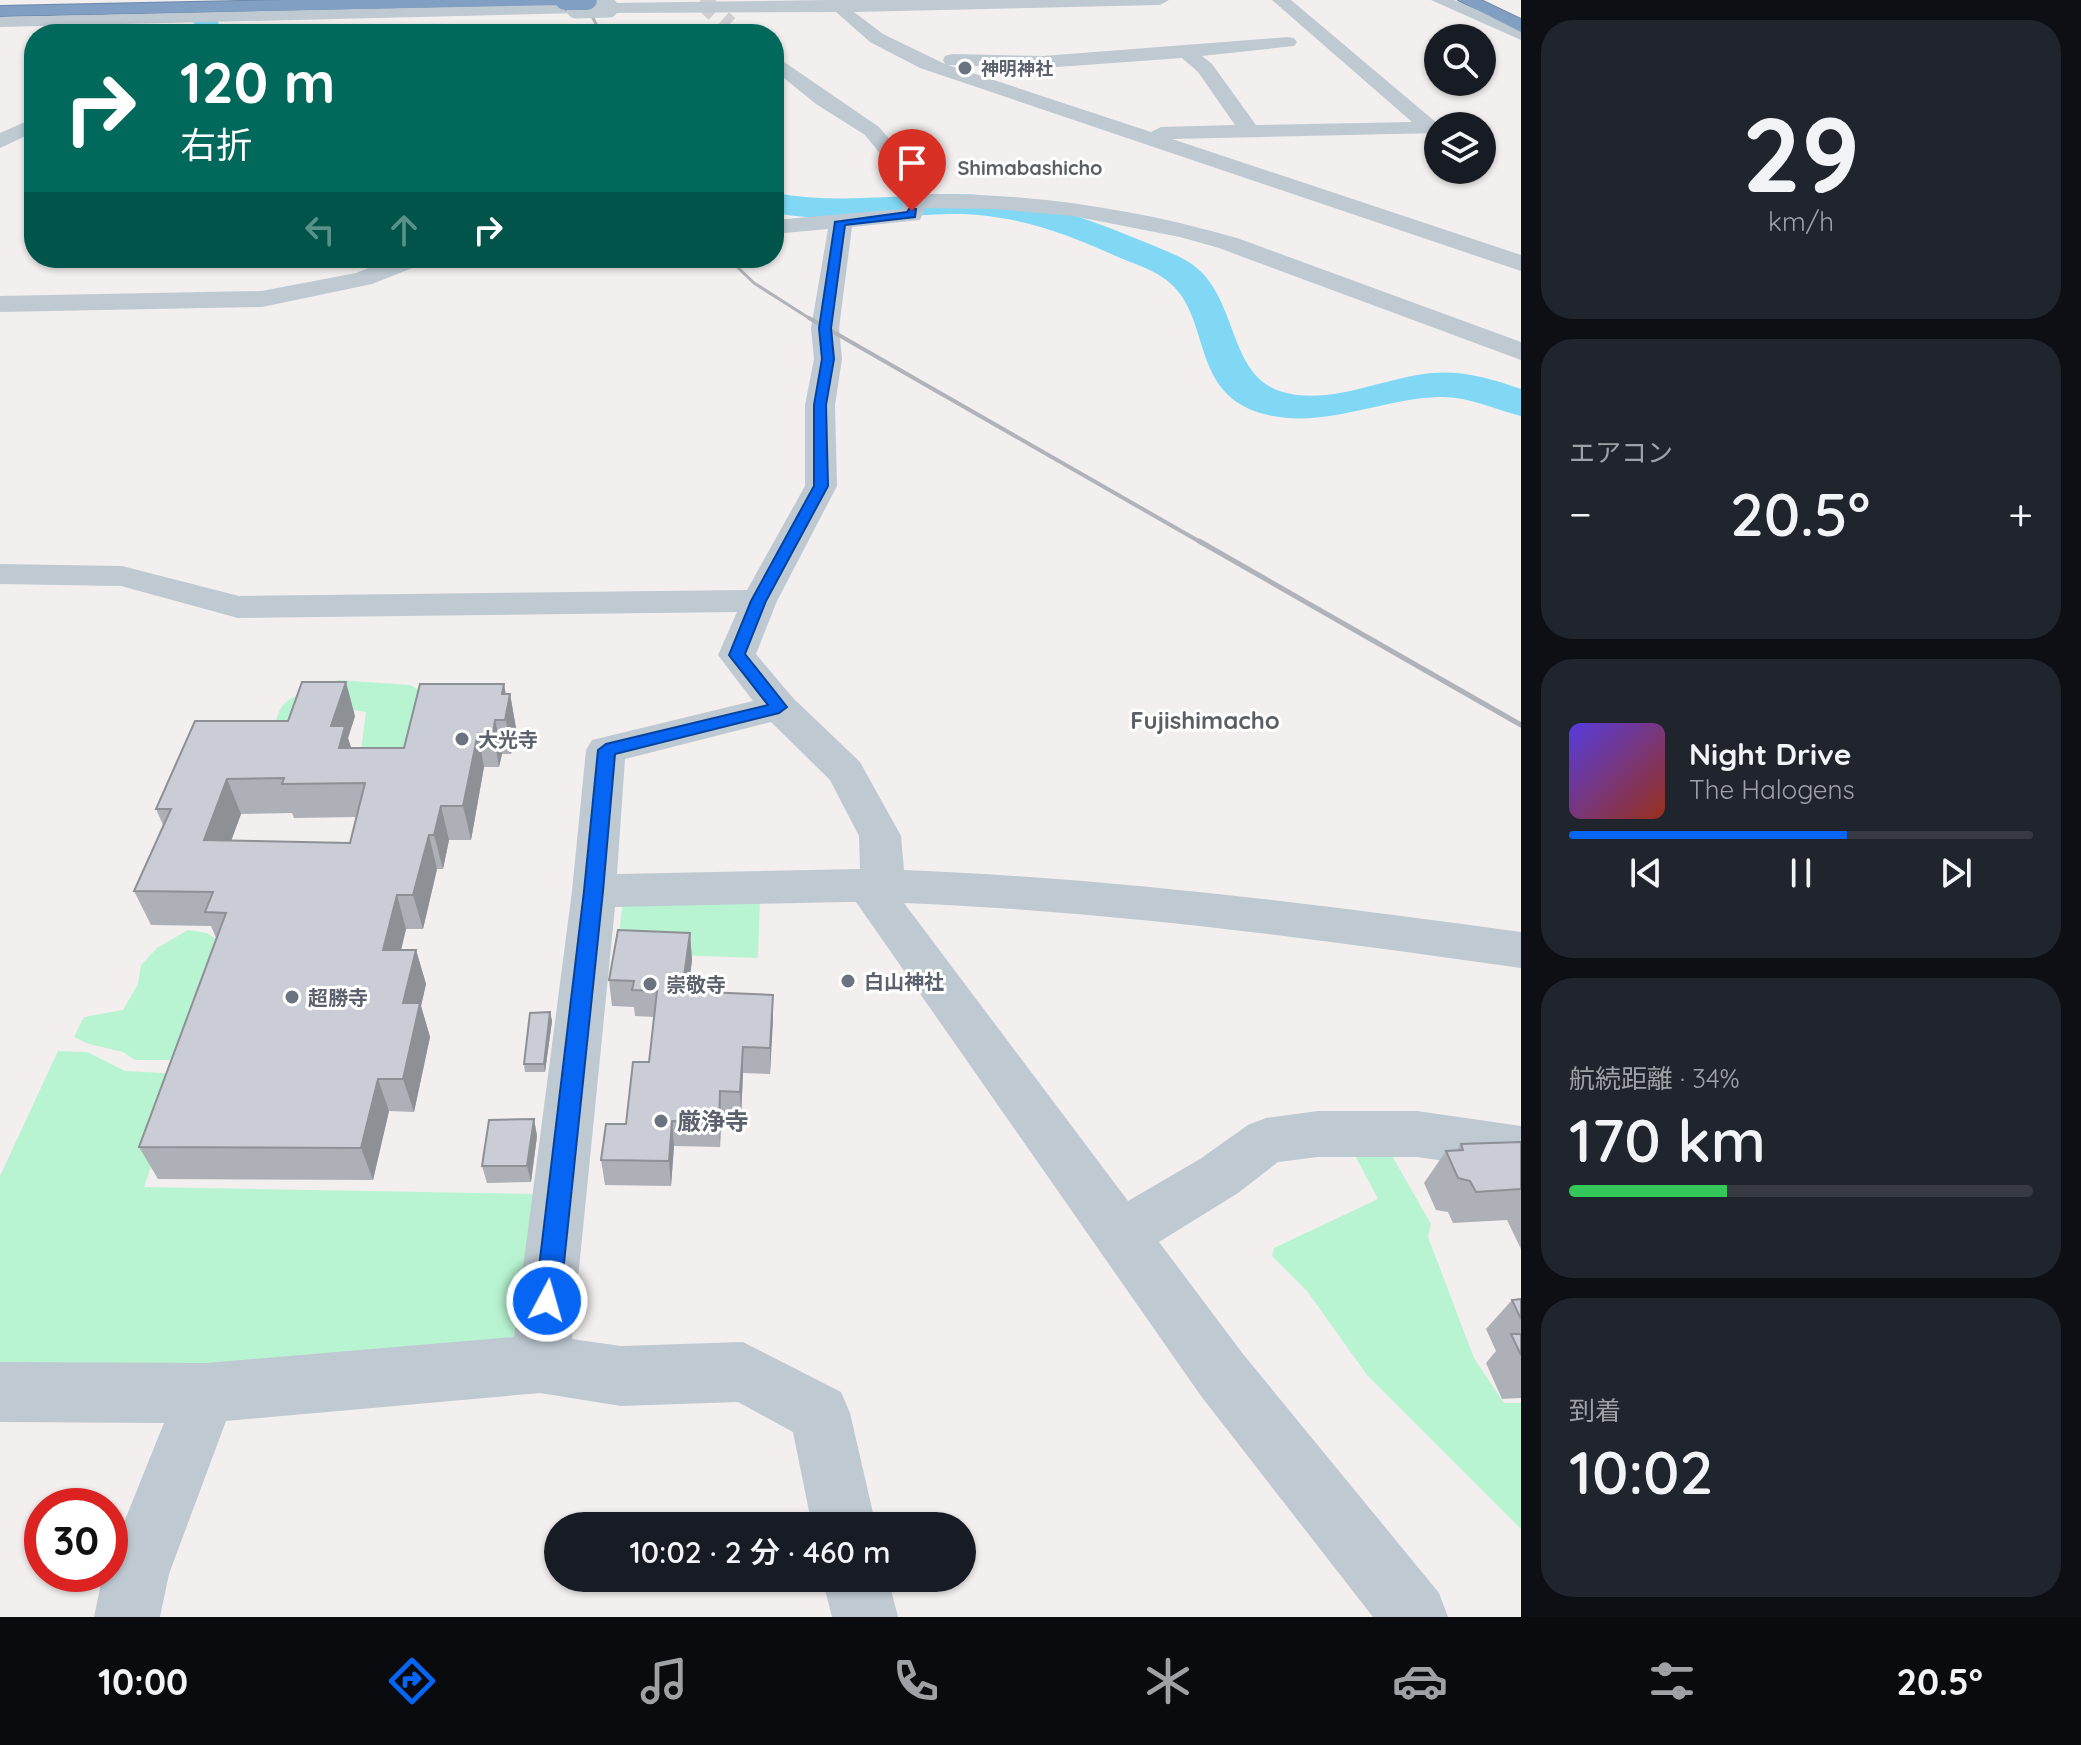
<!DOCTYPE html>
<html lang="ja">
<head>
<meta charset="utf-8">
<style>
  body { margin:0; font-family:Quicksand,"Noto Sans JP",sans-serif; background:#20242c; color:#f1f3f6; height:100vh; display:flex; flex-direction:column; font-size:30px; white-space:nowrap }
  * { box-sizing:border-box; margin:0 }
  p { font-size:26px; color:#9ea1a6 }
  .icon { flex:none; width:44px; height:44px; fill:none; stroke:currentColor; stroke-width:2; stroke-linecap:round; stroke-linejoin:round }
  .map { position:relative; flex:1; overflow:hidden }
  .side { display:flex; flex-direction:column; gap:20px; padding:20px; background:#0d0f14; width:560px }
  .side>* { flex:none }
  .top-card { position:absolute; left:24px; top:24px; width:760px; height:244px; border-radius:32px; box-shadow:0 2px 6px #0004; background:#00695c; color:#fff; overflow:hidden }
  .tools { position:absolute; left:1424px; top:24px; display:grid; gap:16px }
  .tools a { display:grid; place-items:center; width:72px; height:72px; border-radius:50%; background:#171b24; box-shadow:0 2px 6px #0004; font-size:40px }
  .speed { position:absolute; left:24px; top:1488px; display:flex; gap:16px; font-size:40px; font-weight:700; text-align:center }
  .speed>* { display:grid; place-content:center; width:104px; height:104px; border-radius:50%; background:#171b24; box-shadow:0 2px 6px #0004; line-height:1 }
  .speed .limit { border:12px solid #d22; background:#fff; color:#111 }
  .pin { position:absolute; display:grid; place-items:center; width:68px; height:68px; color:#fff; margin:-82px -34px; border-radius:50% 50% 50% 0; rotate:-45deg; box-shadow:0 0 8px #0007 }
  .pin .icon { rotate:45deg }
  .me { position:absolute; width:88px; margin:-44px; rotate:6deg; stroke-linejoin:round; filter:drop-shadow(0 0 6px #0008) }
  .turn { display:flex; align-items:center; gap:28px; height:168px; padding:0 24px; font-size:36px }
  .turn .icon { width:104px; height:104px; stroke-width:2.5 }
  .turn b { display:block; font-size:56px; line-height:68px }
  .lanes { display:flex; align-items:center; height:76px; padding:0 24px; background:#0003; justify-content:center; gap:40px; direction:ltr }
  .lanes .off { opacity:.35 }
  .big { font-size:60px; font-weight:600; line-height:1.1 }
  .side .card { flex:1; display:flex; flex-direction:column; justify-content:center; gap:12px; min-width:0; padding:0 28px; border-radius:32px; background:#20242c }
  .side .dial { align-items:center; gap:0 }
  .dial b { font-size:104px; line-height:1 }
  .song { display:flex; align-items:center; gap:24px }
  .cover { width:96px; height:96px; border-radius:12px; background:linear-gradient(135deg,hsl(250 70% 55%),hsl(10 70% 35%)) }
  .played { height:8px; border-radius:4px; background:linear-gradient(90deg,#0765f3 60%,#363941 60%) }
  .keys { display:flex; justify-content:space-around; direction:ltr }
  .heat { display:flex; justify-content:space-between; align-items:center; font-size:44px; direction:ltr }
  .charge { height:12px; border-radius:6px; background:linear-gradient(90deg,#34c759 34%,#363941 0) }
  .trip { position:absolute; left:544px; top:1512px; width:432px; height:80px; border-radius:40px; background:#171b24; box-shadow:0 2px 6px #0004; font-weight:600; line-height:80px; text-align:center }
  .dock { display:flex; height:128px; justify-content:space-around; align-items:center; background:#090b0e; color:#9ea1a6 }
  .dock .icon { width:56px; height:56px }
  .dock .active { color:#0765f3 }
  .dock b { font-size:36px; color:#f1f3f6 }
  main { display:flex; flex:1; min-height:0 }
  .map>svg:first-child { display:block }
  .green { fill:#b8f4d2 }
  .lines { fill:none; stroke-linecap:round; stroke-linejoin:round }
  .river { fill:#81d8f5; fill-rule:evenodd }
  .minor-tunnel { stroke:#cfcfd1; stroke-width:19; stroke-dasharray:19 10; stroke-linecap:butt }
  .highway-casing { stroke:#6c8aaf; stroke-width:2 }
  .minor { fill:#bec9d2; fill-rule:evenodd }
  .highway { fill:#819fc3; fill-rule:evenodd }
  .rail-far2 { stroke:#b0b3ba; stroke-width:3 }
  .rail-far1 { stroke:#b0b3ba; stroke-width:4 }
  .rail { stroke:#b0b3ba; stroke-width:5 }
  .highway-bridge-casing { stroke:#6c8aaf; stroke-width:21; stroke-linecap:butt }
  .minor-bridge { stroke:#bec9d2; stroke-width:19 }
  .highway-bridge { stroke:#819fc3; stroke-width:20 }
  .wall { fill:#aeb0b7; fill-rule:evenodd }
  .shaded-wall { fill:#8d9095 }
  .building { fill:#cacdd5; stroke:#8d9095; stroke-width:2; fill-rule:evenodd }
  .route { fill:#0765f3; stroke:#05429e; stroke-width:2 }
  .worship-dot { fill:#6b7280; stroke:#fff; stroke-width:3 }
  .labels { text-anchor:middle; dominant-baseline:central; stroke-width:6; stroke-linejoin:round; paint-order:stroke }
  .far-worship-label { font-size:18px; font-weight:bold; fill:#5b616d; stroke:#fff; text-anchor:start }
  .far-quarter-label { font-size:20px; font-weight:bold; fill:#5a5f65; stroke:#fff }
  .worship-label { font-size:20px; font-weight:bold; fill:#5b616d; stroke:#fff; text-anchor:start }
  .quarter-label { font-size:24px; font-weight:bold; fill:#5a5f65; stroke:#fff }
  .near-worship-label { font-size:24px; font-weight:bold; fill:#5b616d; stroke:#fff; text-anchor:start }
</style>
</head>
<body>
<main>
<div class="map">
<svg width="1521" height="1617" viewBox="0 0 1521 1617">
  <rect width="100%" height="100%" fill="#f2efee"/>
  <path class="green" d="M338,680L410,685L424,692L406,759L361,750L366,712L348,709L271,738C274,729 276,716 281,708C293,690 321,690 338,680Z
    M623,900H760L758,958L617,953Z
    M188,930L207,933L216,939L190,1060H135L123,1052L89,1044L74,1037L84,1017L123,1010L138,984L141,965L157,948Z
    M58,1051L87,1052L125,1071L183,1074L144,1187L536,1194L516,1345L203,1379L0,1371V1176Z
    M1349,1144L1387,1147L1431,1224L1428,1237L1474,1358L1504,1403H1521V1529L1367,1375L1307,1291L1272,1256L1274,1248L1378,1199Z"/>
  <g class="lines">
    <path class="river" d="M203,8L212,10L224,34H198L191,15L194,10Z
      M774,193C835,204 894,195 955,194C1021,194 1082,216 1142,241C1157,247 1173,253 1187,261C1240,292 1225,376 1283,392C1330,406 1385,377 1432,373C1462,370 1493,379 1521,389V416C1493,409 1468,396 1439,397C1377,399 1322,431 1260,413C1186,390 1214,310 1162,277C1149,268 1132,263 1118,257C1065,233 1014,214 955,214C894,215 835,224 774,213Z"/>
    <path class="minor-tunnel" d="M701,0L729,25"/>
    <defs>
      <path id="highway" d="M287,0H574L565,5L0,16V6Z
        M1458,0H1481L1521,19V32Z"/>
    </defs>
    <use href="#highway" class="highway-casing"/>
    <path class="minor" d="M829,0H1169L1160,5L854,12L883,34L945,64L943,60L945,56L952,54L1043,56L1288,37L1294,38L1297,42L1294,46L1202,56L1212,64L1256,125L1412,122L1272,0H1291L1438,124V133L1172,139L1521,255V271L920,68L870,42L836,12L609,13L600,8L609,3ZM1182,58L1198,72L1235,125L1161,127L1151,132L948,65L1043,68Z
      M1431,0H1454L1521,28V40Z
      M576,4L585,9L582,13L0,27V17Z
      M774,55L879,127L898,149L923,194C1031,193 1133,208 1237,238L1521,342V360L1219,248L1180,237L1073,216L995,209L925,208L920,220L852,227L839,328L842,359L835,405L837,486L777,601L756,654L793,698L860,762L901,836L904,870C1111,878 1316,904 1521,932V968C1316,939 1111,911 904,903L1128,1201L1200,1159L1248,1125L1266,1118L1318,1111H1417L1521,1126V1172L1417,1157H1318L1278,1162L1238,1193L1159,1242L1243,1354L1439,1593L1448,1617H1373L1201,1396L856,902H848L615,907L572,1339L621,1346L743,1342L841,1392L850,1413L876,1526H812L793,1432L738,1402L621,1406L540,1393L226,1421L169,1574L160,1617H94L103,1574H110V1557L164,1423L0,1422V1362L206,1363L514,1337L572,891L586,750L592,740L753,701L718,655L737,612L238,618L121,586L0,584V564L122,566L239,596L747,590L805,486V405L814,359L811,328L828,229L774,234V220L902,209L903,201L878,151L865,135L816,104L774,70ZM771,722L830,780L859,836L860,869L617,874L625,759Z
      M34,118V132L0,148V133Z
      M394,258H428L425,263L372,284L262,307L0,312V296L262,291L356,273Z
      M822,1578H888L898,1617H832Z"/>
    <use href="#highway" class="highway"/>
    <path class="rail-far2" d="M584,0L601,34
      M728,258L754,283L812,320"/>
    <path class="rail-far1" d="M809,318L1202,543"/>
    <path class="rail" d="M1199,541L1521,725"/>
    <defs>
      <path id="highway-bridge" d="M565,0H587"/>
    </defs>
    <use href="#highway-bridge" class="highway-bridge-casing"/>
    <path class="minor-bridge" d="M576,9L609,8"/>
    <use href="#highway-bridge" class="highway-bridge"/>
  </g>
  <path class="wall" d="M506,694H510L516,728L511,754H502L499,767H484L471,840H449L443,869H437L423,929H406L401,950H416L426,984L421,1006L430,1037L414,1112L389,1111L373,1180L158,1179L139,1147L216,938L211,926L151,925L134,891L163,825L156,809L288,721L355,716L348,738L351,748H404ZM292,813L294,818L356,817L350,843L231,841L241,814Z
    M690,933L692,960L688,992L773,995L770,1074L743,1073L741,1117H721L720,1147L674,1146L671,1186L605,1185L601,1160L626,1124L649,1062L654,1017L635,1016L634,1007L612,1006L609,980Z
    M550,1012L552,1021L545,1072H525L524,1064Z
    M534,1119L537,1136L531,1182L487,1183L482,1166Z
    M1521,1142V1249L1507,1220L1453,1223L1448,1212L1436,1210L1424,1183L1446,1151L1457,1150L1461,1144Z
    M1521,1299V1398L1502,1399L1486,1363L1496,1351L1486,1329L1512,1300Z"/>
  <path class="shaded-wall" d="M346,682L355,716L348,738L355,760L349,782L331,726Z
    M504,684L508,706L510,694L516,728L511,754L502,694Z
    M495,720L502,754L499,767L493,733Z
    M478,733L484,767L471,840L463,806Z
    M227,779L241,814L219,874L204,840Z
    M441,806L449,840L443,869L434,835Z
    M429,835L437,869L423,929L413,895Z
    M397,895L406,929L393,984L383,950Z
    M690,933L692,960L684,1018L682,991Z
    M416,950L426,984L421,1006L430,1037L414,1112L403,1079V1003Z
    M773,995V1021L770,1074V1048Z
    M550,1012L552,1021L545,1072L544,1064Z
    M743,1047V1073L741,1117L740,1092Z
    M378,1079L389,1111L373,1180L361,1148Z
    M720,1091L721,1117L720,1147L719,1122Z
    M534,1119L537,1136L531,1182L527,1166Z
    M672,1121L674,1146L671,1186L669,1161Z"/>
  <path class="building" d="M302,682H346L331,726H345L339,748H404L420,684H504L502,694H510L505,720H495L493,733H478L463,806H441L434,835H429L413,895H397L383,950H416L403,1003H420L403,1079H378L361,1148L139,1147L226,913L205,912L213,892L134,891L171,809H156L195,721H288ZM284,778L282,784L365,783L350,843L204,840L227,779Z
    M618,930L690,933L682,991L773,995L770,1048L743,1047L740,1092L720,1091L719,1122L672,1121L669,1161L601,1160L606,1124H626L633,1062H649L657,991L632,990L634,981L609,980Z
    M550,1012L544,1064H524L530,1013Z
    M534,1119L527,1166H482L489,1120Z
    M1521,1142V1189L1476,1192L1470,1181L1458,1178L1446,1151L1463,1150L1461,1144Z
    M1521,1299V1319L1512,1300Z
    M1511,1334H1521V1355Z"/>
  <path class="route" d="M909,209H916L915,217L845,225L831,328L834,359L826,405L828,486L766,601L745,654L787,707L779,713L615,754L603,891L560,1301L556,1309L547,1313L538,1309L535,1301L584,891L598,750L606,744L768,705L729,655L751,601L814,486V405L822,359L819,328L835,222L907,212Z"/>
  <g class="worship-dot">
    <circle cx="965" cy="68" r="8"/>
    <circle cx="462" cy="739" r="8"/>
    <circle cx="848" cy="981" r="8"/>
    <circle cx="650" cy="984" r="8"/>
    <circle cx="292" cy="997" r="8"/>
    <circle cx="661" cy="1121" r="8"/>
  </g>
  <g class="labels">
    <g class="far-worship-label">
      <text x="981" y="68">神明神社</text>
    </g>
    <g class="far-quarter-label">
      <text x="1030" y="167">Shimabashicho</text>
    </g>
    <g class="worship-label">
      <text x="478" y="739">大光寺</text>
      <text x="864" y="981">白山神社</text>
      <text x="666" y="984">崇敬寺</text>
      <text x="308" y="997">超勝寺</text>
    </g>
    <g class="quarter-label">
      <text x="1205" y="720">Fujishimacho</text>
    </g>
    <g class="near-worship-label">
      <text x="677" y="1121">厳浄寺</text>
    </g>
  </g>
</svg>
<div class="tools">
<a><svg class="icon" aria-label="search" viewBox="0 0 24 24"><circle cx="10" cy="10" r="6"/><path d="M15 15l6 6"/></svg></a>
<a><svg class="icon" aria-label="layers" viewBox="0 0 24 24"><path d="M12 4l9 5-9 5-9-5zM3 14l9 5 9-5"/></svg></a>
</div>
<div class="speed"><div class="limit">30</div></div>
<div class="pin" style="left:912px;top:211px;background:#d93025"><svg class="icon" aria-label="arrive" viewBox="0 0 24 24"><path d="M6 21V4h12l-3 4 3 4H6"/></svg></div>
<svg class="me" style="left:547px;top:1301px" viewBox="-20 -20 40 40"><circle r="17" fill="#0765f3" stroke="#fff" stroke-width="3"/><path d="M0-11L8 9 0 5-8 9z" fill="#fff"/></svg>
<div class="trip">10:02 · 2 分 · 460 m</div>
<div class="top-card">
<div class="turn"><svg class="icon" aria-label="right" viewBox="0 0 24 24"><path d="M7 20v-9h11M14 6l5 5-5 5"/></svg><div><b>120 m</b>右折</div></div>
<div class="lanes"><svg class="icon off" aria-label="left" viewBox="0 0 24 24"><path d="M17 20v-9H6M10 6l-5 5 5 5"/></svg><svg class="icon off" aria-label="ahead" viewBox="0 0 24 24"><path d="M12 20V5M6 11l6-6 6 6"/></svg><svg class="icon" aria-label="right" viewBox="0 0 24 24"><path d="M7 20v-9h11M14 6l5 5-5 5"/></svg></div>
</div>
</div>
<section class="side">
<div class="card dial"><b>29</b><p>km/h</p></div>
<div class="card"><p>エアコン</p>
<div class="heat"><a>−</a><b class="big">20.5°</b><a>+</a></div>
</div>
<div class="card">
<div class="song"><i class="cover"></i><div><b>Night Drive</b><p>The Halogens</p></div></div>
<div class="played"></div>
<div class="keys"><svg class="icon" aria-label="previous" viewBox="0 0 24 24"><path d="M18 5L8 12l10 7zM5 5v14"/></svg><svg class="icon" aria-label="pause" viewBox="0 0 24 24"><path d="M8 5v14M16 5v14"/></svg><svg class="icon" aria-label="next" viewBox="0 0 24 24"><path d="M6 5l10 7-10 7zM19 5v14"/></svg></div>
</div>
<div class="card"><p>航続距離 · 34%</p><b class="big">170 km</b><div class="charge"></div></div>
<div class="card"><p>到着</p><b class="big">10:02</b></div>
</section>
</main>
<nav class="dock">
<b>10:00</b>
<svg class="icon active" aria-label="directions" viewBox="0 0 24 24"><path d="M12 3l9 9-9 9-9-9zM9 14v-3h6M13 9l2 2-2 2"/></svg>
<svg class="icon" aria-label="music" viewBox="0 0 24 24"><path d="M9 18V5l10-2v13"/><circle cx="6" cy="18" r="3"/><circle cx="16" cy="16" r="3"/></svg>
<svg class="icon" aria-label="phone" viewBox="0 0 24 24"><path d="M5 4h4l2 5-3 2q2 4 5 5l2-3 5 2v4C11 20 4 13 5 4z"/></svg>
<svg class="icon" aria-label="climate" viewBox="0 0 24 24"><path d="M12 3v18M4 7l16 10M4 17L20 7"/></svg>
<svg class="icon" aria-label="car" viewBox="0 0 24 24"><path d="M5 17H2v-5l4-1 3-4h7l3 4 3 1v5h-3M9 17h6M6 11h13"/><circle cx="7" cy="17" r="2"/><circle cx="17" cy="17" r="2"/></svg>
<svg class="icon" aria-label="filters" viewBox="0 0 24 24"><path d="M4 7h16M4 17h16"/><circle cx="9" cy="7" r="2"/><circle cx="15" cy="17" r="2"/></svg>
<b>20.5°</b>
</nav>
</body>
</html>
